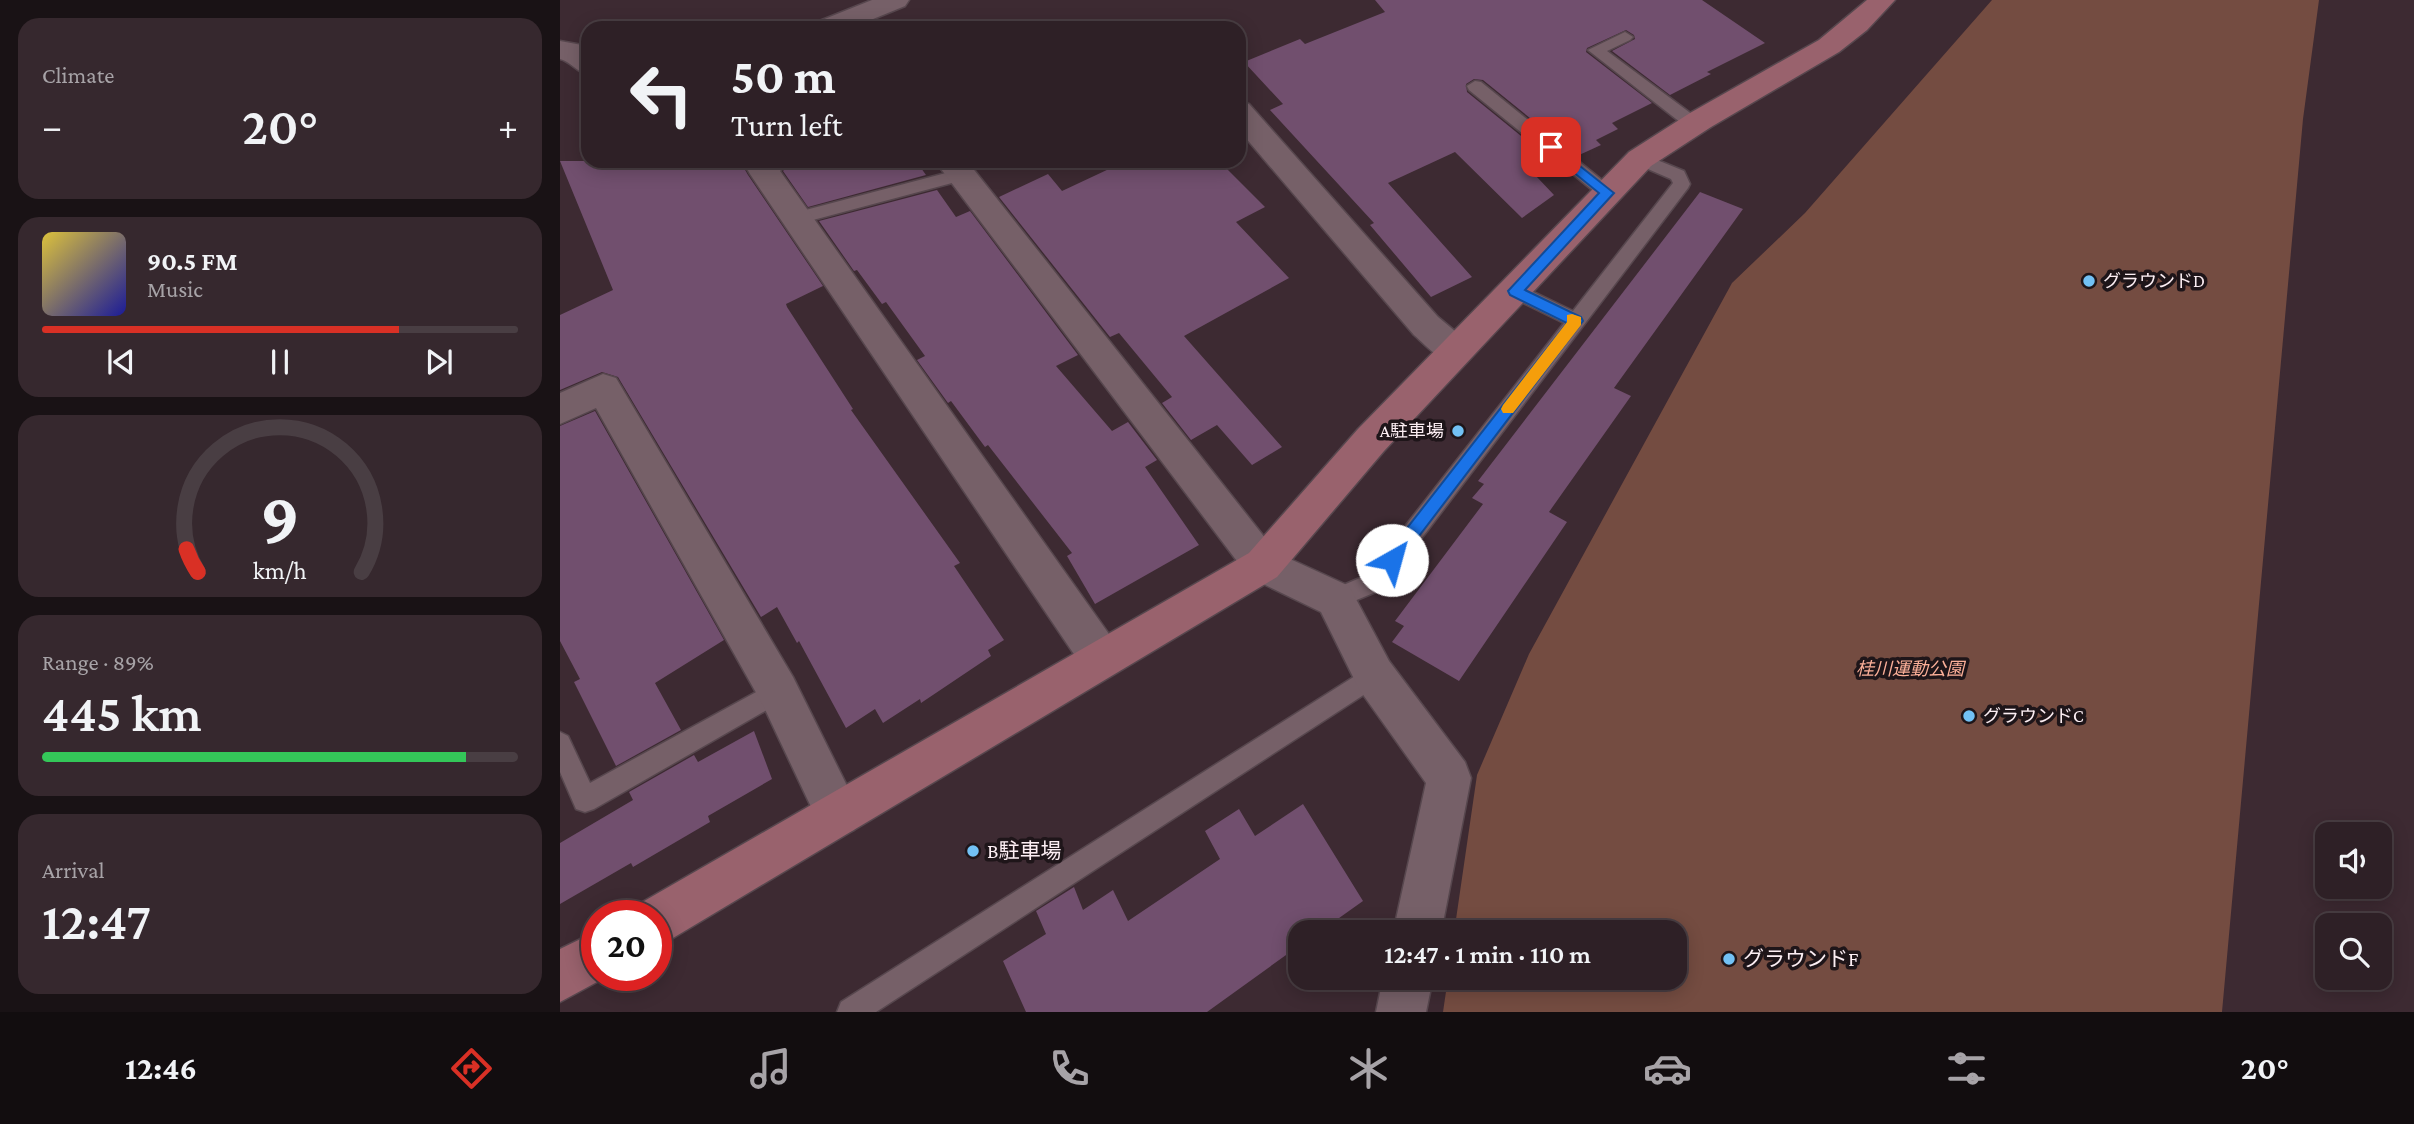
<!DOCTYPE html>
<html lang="en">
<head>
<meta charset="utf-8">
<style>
  body { margin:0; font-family:"Crimson Pro","Noto Sans JP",serif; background:#36282e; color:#f1f3f6; height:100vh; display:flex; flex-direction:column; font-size:26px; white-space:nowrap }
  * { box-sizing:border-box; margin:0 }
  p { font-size:23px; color:#a7a3a7 }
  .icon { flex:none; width:38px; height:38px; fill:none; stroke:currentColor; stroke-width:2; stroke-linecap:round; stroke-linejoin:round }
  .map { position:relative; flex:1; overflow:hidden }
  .details { display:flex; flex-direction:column; gap:18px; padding:18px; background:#191215; width:560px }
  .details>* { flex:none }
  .top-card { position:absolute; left:21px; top:21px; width:665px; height:147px; border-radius:21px; box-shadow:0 4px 18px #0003,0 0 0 2px #493e43; background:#2e2026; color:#f1f3f6; overflow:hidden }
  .fabs { position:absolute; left:1755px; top:822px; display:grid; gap:14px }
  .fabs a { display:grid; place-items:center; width:77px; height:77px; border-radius:14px; background:#2e2026; box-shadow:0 4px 18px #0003,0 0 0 2px #493e43; font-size:35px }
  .speed { position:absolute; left:21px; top:900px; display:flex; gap:14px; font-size:35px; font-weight:700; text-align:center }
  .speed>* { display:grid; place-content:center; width:91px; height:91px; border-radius:50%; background:#2e2026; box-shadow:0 4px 18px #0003,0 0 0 2px #493e43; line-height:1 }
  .speed .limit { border:10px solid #d22; background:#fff; color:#111 }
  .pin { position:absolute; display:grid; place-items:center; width:60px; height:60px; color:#fff; margin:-30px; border-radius:14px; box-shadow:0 4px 10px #0006 }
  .me { position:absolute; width:77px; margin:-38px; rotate:38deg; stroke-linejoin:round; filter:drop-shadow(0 0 5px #0008) }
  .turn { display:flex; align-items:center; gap:24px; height:147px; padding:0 35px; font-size:32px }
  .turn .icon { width:91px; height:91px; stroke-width:2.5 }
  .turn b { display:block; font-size:49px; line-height:60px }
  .big { font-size:52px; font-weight:600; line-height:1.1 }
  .details .widget { flex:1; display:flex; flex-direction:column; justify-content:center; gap:10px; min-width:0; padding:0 24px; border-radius:21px; background:#36282e }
  .details .dial { align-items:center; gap:0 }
  .dial svg { height:182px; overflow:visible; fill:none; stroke:#493e43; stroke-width:7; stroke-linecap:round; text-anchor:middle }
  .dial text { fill:#f1f3f6; stroke:none }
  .song { display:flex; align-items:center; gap:21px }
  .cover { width:84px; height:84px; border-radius:10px; background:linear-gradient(135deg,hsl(50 70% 55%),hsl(240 70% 35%)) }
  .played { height:7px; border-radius:4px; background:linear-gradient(90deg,#d93025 75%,#493e43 75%) }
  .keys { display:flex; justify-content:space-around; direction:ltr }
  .heat { display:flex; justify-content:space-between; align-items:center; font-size:38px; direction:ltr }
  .charge { height:10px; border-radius:5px; background:linear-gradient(90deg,#34c759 89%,#493e43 0) }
  .trip { position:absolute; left:728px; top:920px; width:399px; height:70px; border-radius:21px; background:#2e2026; box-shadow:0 4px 18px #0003,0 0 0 2px #493e43; font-weight:600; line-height:70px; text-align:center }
  .tabs { display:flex; height:112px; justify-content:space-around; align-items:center; background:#120d0f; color:#a7a3a7 }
  .tabs .icon { width:49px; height:49px }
  .tabs .selected { color:#d93025 }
  .tabs b { font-size:32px; color:#f1f3f6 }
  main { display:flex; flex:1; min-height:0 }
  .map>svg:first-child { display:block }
  .green { fill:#744c41 }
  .building { fill:#714f6e }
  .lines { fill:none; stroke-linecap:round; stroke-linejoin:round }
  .lane-casing { stroke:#57474e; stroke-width:3 }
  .street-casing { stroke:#57474e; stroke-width:3 }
  .secondary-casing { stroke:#57474e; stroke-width:3 }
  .lane { fill:#766068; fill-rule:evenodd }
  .street { fill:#766068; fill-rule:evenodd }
  .secondary { fill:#99626d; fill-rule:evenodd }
  .route { fill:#1a73e8; stroke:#114b97; stroke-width:2 }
  .slow { fill:#f59e0b }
  .poi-dot { fill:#72c1f5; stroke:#1e1519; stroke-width:2.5 }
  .labels { text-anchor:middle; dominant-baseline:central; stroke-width:7; stroke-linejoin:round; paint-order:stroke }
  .poi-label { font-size:18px; fill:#fceef3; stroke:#1e1519; text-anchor:start }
  .park-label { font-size:18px; font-style:italic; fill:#fbaf98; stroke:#1e1519 }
  .near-poi-label { font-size:21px; fill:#fceef3; stroke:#1e1519; text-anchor:start }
</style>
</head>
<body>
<main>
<section class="details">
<div class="widget"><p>Climate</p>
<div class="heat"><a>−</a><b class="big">20°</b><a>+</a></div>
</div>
<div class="widget">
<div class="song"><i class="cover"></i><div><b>90.5 FM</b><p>Music</p></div></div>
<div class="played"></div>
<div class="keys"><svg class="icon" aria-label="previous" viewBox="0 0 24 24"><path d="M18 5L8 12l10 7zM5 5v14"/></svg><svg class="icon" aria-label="pause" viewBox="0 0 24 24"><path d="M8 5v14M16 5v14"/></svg><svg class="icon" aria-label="next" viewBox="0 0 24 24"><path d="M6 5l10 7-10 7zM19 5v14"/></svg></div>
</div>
<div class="widget dial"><svg viewBox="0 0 100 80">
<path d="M14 69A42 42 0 1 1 86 69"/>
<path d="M14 69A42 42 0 0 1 9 59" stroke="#d93025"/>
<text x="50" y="56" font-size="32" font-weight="700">9</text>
<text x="50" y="72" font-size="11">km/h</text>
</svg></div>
<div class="widget"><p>Range · 89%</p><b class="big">445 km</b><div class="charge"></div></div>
<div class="widget"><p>Arrival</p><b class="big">12:47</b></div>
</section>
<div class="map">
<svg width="1854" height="1012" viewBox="0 0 1854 1012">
  <rect width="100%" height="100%" fill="#3d2a32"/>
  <path class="green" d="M1432,0H1759L1743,119L1662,1012H883L888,978H1115V933H894L917,775L969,654L1172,283L1245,213Z"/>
  <path class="building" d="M815,0H1142L1205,43L1147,72L1151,74L1110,95L1052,51L1075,39L1074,35L1066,30L1027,48L1026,52L1092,103L1052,123L1058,129L1036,140L1041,145L1017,156L923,80L914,79L906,84L907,92L998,166L976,176L994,195L962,218L895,152L828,183L912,277L871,297L810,225L814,223L710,110L723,104L684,62L740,39L745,44L825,12Z
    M0,161H186L184,168L188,175L263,286L226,304L227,307L293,409L291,410L400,563L394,566L444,640L428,650L431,656L361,703L360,699L323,723L315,709L286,728L239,641L237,643L217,607L201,617L58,377L42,372L0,390V315L53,290Z
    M232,161H356L366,175L248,207L223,171Z
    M566,161H659L705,207L676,222L729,278L624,336L722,447L692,465L657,425L631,440L602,403L612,397L559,333L550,337L439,197L488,174L502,191Z
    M377,190L396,217L410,211L518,355L496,366L552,431L568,422L597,460L585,467L639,545L535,604L507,556L512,553L428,445L425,447L391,401L388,403L357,360L365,356L326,302L322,304L297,270L294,271L259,221Z
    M1140,192L1183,209L1054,388L1071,396L989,512L1007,522L899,681L832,642L844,626L835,621L923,504L912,498L924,484L918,481Z
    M35,411L164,640L95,683L121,730L56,766L14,682L20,679L0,641V426Z
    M194,731L212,779L148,816L150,822L73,867L71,863L0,904V843L73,800L69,792L134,755L138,762Z
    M743,804L803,901L758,933H740V945L647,1012H466L443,961L486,934L476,911L514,887L523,910L553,890L568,921L660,859L645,831L679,809L695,836Z"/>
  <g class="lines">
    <defs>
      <path id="lane" d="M1065,32L1073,37L1070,40L1047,51L1137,118L1139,122L1137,126H1125L1028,50Z
        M915,81L921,82L1053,189L1056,193L1053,197H1041L909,90L907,86Z
        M1080,153L1124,171L1130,184L1128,188L823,589L775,609L767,606L764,599L767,592L807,575L1004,323L949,296L946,291L949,286H961L1013,311L1113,183L1111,179L1074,163L1072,159Z
        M401,169L407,171L409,175L407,179L238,224L229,218L238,212Z
        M814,664L822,667L826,675L822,683L316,1012H277L281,1002Z
        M218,680L226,683L230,691L226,699L34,809L25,812L16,809L0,772V732L8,736L30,783Z"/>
      <path id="street" d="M312,0H349L345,6L291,28H253L257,22Z
        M0,41L22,45L28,51V75C17,72 10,61 0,59Z
        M679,102L689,104L878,317L908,342L913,351L908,360C885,368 871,350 854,335L679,130Z
        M189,161H229L220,171L556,644L562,658L556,672L541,677L526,672L190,174L186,167Z
        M375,161H407L717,553L789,586L829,661L905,762L911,778L881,933H833L866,783L799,689L761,612L689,577Z
        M43,374L56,378L233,677L301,814L294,830L278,837L262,830L203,705L36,408L0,424V393Z
        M823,978H873L866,1012H816Z"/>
      <path id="secondary" d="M1307,0H1335L1307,30L1279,52L1151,127L1091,166L824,451L717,577L113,938L96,945V915H74L79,904L689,553L798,429L1069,152L1130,113L1259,40Z
        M37,931V975H50L0,1002V949Z"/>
    </defs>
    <use href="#lane" class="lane-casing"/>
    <use href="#street" class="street-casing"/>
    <use href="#secondary" class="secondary-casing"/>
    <use href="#lane" class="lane"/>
    <use href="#street" class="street"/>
    <use href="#secondary" class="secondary"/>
  </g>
  <path class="route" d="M991,143L1054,193L965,290L1021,317L1023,321L837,565L832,567L826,565L823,560L826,555L1007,323L950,295L948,291L1039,193L986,150V144Z"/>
  <path class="slow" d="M1012,314L1021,317V325L953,413H943L941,409L943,405L1007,322V315Z"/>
  <g class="poi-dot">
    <circle cx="1529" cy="281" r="7"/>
    <circle cx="898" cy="431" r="7"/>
    <circle cx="1409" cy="716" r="7"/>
    <circle cx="413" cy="851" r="7"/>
    <circle cx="1169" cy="959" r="7"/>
  </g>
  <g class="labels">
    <g class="poi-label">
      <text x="1543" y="281">グラウンドD</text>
      <text x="884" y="431" text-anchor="end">A駐車場</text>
      <text x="1423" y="716">グラウンドC</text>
    </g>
    <g class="park-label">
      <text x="1350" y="669">桂川運動公園</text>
    </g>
    <g class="near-poi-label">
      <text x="427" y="851">B駐車場</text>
      <text x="1183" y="959">グラウンドF</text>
    </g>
  </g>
</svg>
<div class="fabs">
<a><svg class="icon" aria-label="sound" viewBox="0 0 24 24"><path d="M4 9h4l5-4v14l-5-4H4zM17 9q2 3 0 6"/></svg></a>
<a><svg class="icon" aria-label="search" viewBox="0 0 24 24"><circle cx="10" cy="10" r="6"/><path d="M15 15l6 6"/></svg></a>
</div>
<div class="speed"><div class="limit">20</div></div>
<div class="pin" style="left:991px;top:147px;background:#d93025"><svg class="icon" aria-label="arrive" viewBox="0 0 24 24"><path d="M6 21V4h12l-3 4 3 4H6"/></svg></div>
<svg class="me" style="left:832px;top:560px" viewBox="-20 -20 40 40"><circle r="19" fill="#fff"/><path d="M0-13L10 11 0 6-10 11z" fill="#1a73e8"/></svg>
<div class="trip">12:47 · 1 min · 110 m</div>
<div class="top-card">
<div class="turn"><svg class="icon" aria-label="left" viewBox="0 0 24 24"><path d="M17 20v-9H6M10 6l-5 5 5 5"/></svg><div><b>50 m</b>Turn left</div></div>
</div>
</div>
</main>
<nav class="tabs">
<b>12:46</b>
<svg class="icon selected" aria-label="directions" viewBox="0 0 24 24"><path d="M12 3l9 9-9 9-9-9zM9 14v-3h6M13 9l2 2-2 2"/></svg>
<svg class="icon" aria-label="music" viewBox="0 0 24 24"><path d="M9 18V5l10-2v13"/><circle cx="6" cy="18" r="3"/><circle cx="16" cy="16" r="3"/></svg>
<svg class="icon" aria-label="phone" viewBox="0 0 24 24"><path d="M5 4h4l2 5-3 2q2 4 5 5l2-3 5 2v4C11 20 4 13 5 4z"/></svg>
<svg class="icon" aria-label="climate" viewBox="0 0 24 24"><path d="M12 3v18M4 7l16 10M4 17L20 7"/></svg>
<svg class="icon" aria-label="car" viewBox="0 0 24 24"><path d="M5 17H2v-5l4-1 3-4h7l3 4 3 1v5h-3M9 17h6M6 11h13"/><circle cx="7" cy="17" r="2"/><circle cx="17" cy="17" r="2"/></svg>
<svg class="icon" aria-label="filters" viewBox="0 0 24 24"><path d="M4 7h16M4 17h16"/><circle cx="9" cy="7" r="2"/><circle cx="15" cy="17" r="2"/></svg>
<b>20°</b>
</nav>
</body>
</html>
